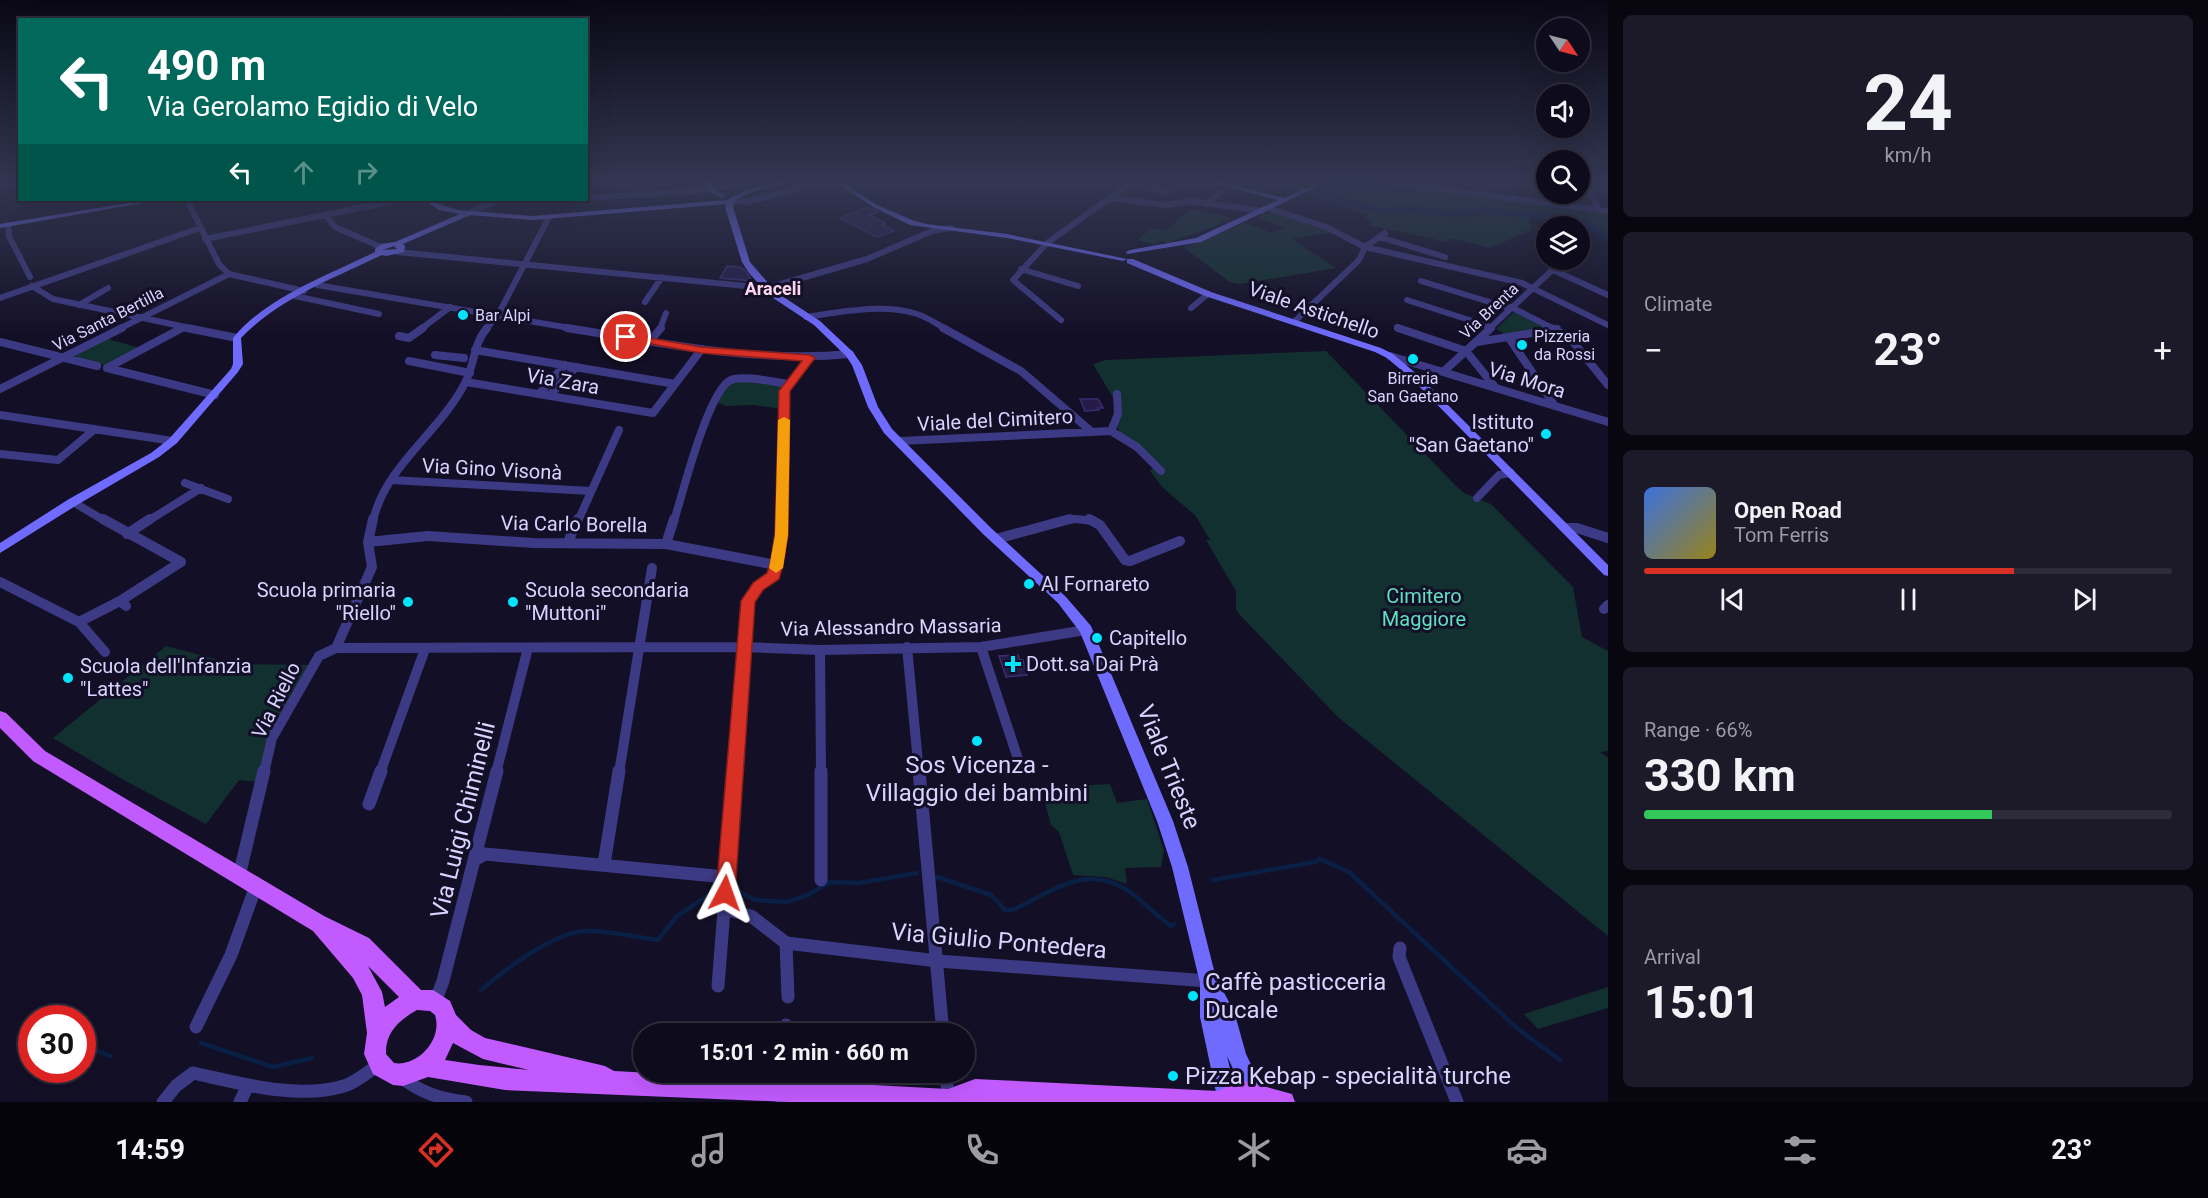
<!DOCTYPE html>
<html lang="en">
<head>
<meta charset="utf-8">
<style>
  body { margin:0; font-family:Roboto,sans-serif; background:#1c1929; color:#f1f3f6; height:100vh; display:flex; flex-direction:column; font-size:22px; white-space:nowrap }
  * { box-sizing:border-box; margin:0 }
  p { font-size:20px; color:#9b9ba3 }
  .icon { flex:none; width:33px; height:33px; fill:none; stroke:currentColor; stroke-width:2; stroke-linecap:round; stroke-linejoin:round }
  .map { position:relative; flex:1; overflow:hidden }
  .panel { display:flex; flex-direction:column; gap:15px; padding:15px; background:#08060f; width:600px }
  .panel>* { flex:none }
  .top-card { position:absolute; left:18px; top:18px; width:570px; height:183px; border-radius:0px; box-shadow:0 6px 24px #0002,0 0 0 2px #2e2b3b; background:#00695c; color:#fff; overflow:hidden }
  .needle { width:39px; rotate:125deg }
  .controls { position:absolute; left:1536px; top:18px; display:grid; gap:12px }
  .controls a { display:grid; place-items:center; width:54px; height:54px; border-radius:50%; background:#0e0b1c; box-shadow:0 6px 24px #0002,0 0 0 2px #2e2b3b; font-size:30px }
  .speed { position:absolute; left:18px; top:1005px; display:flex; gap:12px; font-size:30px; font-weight:700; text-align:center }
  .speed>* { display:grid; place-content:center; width:78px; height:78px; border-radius:50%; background:#0e0b1c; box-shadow:0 6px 24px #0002,0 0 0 2px #2e2b3b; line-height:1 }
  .speed .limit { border:9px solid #d22; background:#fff; color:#111 }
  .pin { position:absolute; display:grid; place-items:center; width:51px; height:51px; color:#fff; margin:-26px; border:3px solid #fff; border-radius:50%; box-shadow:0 2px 6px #0007 }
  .me { position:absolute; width:66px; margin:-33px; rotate:4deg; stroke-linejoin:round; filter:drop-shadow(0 0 4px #0008) }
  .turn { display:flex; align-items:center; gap:21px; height:126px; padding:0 30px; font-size:27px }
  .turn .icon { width:78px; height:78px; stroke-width:2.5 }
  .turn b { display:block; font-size:42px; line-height:51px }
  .lanes { display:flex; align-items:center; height:57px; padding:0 30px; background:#0003; justify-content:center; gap:30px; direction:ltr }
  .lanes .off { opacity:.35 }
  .big { font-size:45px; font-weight:700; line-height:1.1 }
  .panel .tile { flex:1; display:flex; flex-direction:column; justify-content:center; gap:9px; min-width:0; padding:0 21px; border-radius:9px; background:#1c1929 }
  .panel .dial { align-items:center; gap:0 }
  .dial b { font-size:78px; line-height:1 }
  .song { display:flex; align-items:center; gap:18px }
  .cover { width:72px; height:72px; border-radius:9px; background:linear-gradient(135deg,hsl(220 70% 55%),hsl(50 70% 35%)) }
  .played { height:6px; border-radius:3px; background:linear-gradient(90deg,#d93025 70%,#2e2b3b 70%) }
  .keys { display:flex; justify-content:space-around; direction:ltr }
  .heat { display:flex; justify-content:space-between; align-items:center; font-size:33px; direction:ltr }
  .charge { height:9px; border-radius:4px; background:linear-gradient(90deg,#34c759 66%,#2e2b3b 0) }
  .trip { position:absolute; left:633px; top:1023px; width:342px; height:60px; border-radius:30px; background:#0e0b1c; box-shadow:0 6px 24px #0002,0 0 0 2px #2e2b3b; font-weight:700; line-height:60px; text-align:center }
  .dock { display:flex; height:96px; justify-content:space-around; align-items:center; background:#06040b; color:#9b9ba3 }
  .dock .icon { width:42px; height:42px }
  .dock .active { color:#d93025 }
  .dock b { font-size:27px; color:#f1f3f6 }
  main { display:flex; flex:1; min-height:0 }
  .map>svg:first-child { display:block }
  .green { fill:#12302f }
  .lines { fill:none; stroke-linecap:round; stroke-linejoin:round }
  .stream { stroke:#0a1f44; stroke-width:4.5 }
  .river { fill:#0a1f44; fill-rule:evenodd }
  .building { fill:#241b47; stroke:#3b2d73; stroke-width:1.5 }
  .street-far3 { stroke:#3d3a85; stroke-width:6 }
  .street-far2 { stroke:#3d3a85; stroke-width:8 }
  .street-far1 { stroke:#3d3a85; stroke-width:10 }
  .street { stroke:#3d3a85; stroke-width:13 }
  .secondary { fill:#6f6bff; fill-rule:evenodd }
  .primary { fill:#c25bff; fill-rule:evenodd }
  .route { fill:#d93025; stroke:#8d1f18; stroke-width:1.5 }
  .slow { fill:#f59e0b }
  .poi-dot { fill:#00e5ff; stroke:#130f26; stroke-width:2 }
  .labels { text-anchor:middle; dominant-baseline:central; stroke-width:6; stroke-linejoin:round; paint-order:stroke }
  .far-street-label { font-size:16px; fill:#d9d4ff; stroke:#130f26 }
  .far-poi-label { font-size:16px; fill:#d9d4ff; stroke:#130f26; text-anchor:start }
  .far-quarter-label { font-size:18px; font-weight:bold; fill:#ffd6f0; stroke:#130f26 }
  .street-label { font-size:20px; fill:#d9d4ff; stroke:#130f26 }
  .poi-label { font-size:20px; fill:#d9d4ff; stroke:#130f26; text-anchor:start }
  .park-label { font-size:20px; fill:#5fe0c0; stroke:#130f26 }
  .near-poi-label { font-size:24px; fill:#d9d4ff; stroke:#130f26; text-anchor:start }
  .near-street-label { font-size:24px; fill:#d9d4ff; stroke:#130f26 }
</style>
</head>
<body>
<main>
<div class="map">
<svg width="1608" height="1102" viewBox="0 0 1608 1102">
  <rect width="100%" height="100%" fill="#130f26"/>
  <path class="green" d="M1333,182H1374L1608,213V234L1588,223L1553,217L1484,209L1460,212L1419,208L1377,209L1319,190Z
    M1312,192L1365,210L1386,214L1416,212L1463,217L1491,214L1533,218L1529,221L1532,230L1489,248L1452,238L1447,242L1368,225L1374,222L1364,218L1369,215L1309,194Z
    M1191,209L1232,218L1208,229L1167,243L1161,241L1155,245L1137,240L1152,228L1165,231Z
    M1272,212L1332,232L1292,239L1336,268L1239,284L1230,282L1183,247L1203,241L1244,223L1273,233L1284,227L1257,217Z
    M1514,312H1518L1545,327L1508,336L1496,329Z
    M108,339L140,348L107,366L73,357Z
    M1326,351L1455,485L1464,493L1491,504L1573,587L1582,637L1608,651V751L1600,752L1608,758V936L1338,717L1239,614L1236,609V591L1206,540H1210L1195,515L1163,488L1150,471L1154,466L1122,437L1114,421L1118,406L1093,364L1106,360Z
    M740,378L788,384L784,409L753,405L726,406L714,401L729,381Z
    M166,646L235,664L308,665L264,755L258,782L239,780L206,824L122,779L53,738Z
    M1110,784L1117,803L1147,799L1164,850L1161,867L1125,868L1127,884L1106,877L1073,875L1059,832L1051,825L1041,788Z
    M1608,987V1008L1538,1029L1524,1014Z"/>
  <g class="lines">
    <path class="stream" d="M937,877L991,895L1005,910H1013C1053,891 1087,862 1130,892C1143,901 1153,913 1166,922L1171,926L1174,924
      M1213,880L1315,862L1320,859L1349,872L1518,1029L1560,1060
      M730,887L755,900L787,902L808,895L830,882L859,883L917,873
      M481,990C504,970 553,933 584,931C608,930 635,937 658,940L677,916L721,887
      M201,1043L273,1067L312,1058
      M82,1045L111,1056"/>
    <path class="river" d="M1271,182H1287L1381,208L1410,206L1455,211L1483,207L1566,216L1589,221L1608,233V241L1581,226L1566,222L1483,213L1455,217L1410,212L1381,214Z"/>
  </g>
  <path class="building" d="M868,207L878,212L869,215L885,223L882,225L894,231L877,237L840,218Z
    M727,266L739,267L745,270L752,281L720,278Z
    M1080,399H1098L1103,408H1098L1099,410L1085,411Z
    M1018,655L1020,660H1023L1027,675L1006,677L999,656Z"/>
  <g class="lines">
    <path class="street-far3" d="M1384,182L1608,211
      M1131,183L1167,192
      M586,198L707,190L756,182
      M1109,198L1167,205L1190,201L1262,211
      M187,200L219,264L229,274L304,291
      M496,200H557
      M732,200L747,202L823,182
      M1207,204L1221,191
      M1268,208L1326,227L1365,247L1522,283L1608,325
      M1599,210L1587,186L1608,189
      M325,214L335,227L381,247
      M467,214L498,200
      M8,225L9,236L30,277
      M1380,237L1445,257
      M205,239L399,200
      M398,252L767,288L867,259L932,231L951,228
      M1021,269L1078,286
      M1553,270L1608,295
      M1421,281L1509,308
      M317,285L576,329
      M32,286L53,299L195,329
      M295,296L379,314
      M0,298L200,228
      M1407,300L1491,327
      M645,302L662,277
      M79,305L108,288
      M1511,307L1554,329
      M1191,308L1208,294
      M806,317C841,312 882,303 917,314C927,317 937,324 946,329
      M1061,320L1013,280L1047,243L1132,182
      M1295,321L1359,260L1365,247L1385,233
      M1397,327L1403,329
      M119,329L229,274
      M421,329L450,307
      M486,329L498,315L549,217
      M660,329L666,313
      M1489,329L1563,260"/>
    <path class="street-far2" d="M187,328L237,338
      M567,328C660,343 756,363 850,354
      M943,328L1021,371L1092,432
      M1398,328L1466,351L1495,387
      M1551,328L1569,337L1608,385
      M399,336L409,338L423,328
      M1509,338L1555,406
      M650,341L661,328
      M0,342L97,366
      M1477,342L1557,329
      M475,350L675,384
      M435,355L464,358
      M1390,356L1608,422
      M409,361L470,373
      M107,368L215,395
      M107,368L182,328
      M1443,372L1491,328
      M466,382L653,413L701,350
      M0,389L122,328
      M539,394L565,365
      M550,395L576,367
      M0,415L173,441
      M1111,431L1118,414L1117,394
      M900,441L1111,431L1137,447L1161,471
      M0,454L58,460L95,429
      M391,480L591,491
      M185,483L228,499
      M1477,498L1499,475L1511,473
      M73,502L105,521
      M148,521L201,488
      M373,521C385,466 440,432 465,383C475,364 473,344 487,328
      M578,521L619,430
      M674,521C683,492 707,396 729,381C739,374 775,382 788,384
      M781,521L785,391L810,358
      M1060,521L1076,519L1093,521"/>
    <path class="street-far1" d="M103,519L181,562L120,601
      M1089,519L1100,525L1125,560L1130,561L1180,541
      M1565,528H1577L1608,538
      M127,534L150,519
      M996,539L1070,519
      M368,542L428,536L533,543L666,544L776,565
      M568,542L578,519
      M666,544L674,519
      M0,582L79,622L120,601L126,606
      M1604,609L1608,605
      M79,622L105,652
      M907,647L919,773
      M981,647L1021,768
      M336,648L743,647L820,650L981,647L1086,630
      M820,650L821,773
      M264,773L272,738L319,656L336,648L372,567L368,542L373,519
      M380,773L425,649
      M496,773L528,648
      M619,773L652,568
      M735,773L748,601L758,587L774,576L781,519"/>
    <path class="street" d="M821,771V880
      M919,771L943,1034
      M369,804L381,771
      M474,860L485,854L726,877
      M604,864L619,771
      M239,876L264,771
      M724,909L751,916L786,943
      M1400,948L1399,957L1457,1102
      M718,986L735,771
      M788,997L786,943L938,961L1208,981
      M435,1002L443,981L497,771
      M196,1027L231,955L256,886
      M785,1034L786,1025
      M946,1072L948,1100
      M401,1077C421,1093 441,1099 466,1102
      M163,1102L176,1086L193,1073C239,1083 297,1100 344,1086C357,1082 368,1072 379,1064
      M240,1102L248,1085
      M782,1102L783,1072"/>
    <path class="secondary" d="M702,182H709L716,191L725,196L722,198L712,193Z
      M777,182H787L755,191L735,200L733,207L750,262L776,292L820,321L853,352L862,365L878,407L892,429L991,528L1066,597L1091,626L1173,821L1188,867L1216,978L1234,1011L1246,1054L1265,1094L1262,1101H1248L1227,1056L1237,1097L1235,1102H1219L1217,1097L1200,1017V983L1172,867L1157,821L1080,632L1058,603L983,534L884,433L868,407L852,365L846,356L814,325L770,296L749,273L742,262L725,207L726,204L533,220L470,215L403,244L405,246L404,252L386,256L382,255C334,278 278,299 241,338L243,364L238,372L177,443L159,457L77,505L0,553V543L69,499L151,453L169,439L231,369L233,364V338C265,298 330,274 375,252V249L381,244L395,242L460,214L439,210L423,200H430L445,206L458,210L533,216L728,200L730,198L741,193L742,191ZM394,246L397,249L383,250Z
      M835,182H842L877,205L912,220L926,224L1007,234L1127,259L1123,261L1007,238L910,225L873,207Z
      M1209,182H1220L1284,198L1319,182H1327L1201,242L1127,254L1126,252L1130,250L1196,238L1278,200Z
      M147,200H160L0,228V224Z
      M1127,259H1133L1211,292L1381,348L1393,354L1419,376L1608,565V576L1604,575L1413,380L1387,358L1375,352L1205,296L1127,263Z"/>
    <path class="primary" d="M0,711L6,713L45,751L324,916L369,938L421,990H433L450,1001L456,1015L471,1030L485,1038L605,1066L614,1071L948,1089L975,1079L1218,1091L1233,1083L1245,1081L1292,1094L1295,1102H789L505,1090L428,1077L403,1086L393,1085L373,1074L364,1054L367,1033L362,995L353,978L313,931L33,761L0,728ZM368,966L399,997L385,1007L382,992ZM417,1010L430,1011L435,1015C443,1039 418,1067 394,1063L386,1054C385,1033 399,1020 417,1010ZM453,1043L483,1059L529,1070L479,1065L445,1060Z"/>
  </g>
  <linearGradient id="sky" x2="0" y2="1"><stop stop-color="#0a0815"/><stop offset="0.54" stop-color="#333752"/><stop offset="1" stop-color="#333752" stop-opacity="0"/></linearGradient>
  <rect width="1608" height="336" fill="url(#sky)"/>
  <path class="route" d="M626,334L701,347L810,355L815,358L790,391L788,535L783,565L779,579L763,590L755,602L735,893L732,900L725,903L718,900L716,893L741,601L753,583L767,573L770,565L775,535L779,391L802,361L701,353L623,339L621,337Z"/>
  <path class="slow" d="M784,417L790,420L788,535L783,568L776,573L769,568L775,535L778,420Z"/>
  <g class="poi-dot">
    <circle cx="463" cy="315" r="6"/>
    <circle cx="1522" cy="345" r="6"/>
    <circle cx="1413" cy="359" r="6"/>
    <circle cx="1546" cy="434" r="6"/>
    <circle cx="1029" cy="584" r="6"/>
    <circle cx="408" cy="602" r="6"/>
    <circle cx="513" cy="602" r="6"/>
    <circle cx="1097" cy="638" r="6"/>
    <path d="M1010 655h6v6h6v6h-6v6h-6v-6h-6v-6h6z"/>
    <circle cx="68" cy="678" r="6"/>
    <circle cx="977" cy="741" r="6"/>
    <circle cx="1193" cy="996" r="6"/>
    <circle cx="1173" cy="1076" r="6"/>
  </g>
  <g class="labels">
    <g class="far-street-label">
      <text transform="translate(1489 311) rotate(-43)">Via Brenta</text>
      <text transform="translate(108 319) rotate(-27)">Via Santa Bertilla</text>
    </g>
    <g class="far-poi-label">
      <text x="475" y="315">Bar Alpi</text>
      <text x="1534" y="336">Pizzeria<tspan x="1534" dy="18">da Rossi</tspan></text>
      <text x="1413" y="378" text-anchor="middle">Birreria<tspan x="1413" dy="18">San Gaetano</tspan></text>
    </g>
    <g class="far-quarter-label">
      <text x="773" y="288">Araceli</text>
    </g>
    <g class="street-label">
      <text transform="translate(1314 310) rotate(19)">Viale Astichello</text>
      <text transform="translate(1527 380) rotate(17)">Via Mora</text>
      <text transform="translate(563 381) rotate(10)">Via Zara</text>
      <text transform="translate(995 420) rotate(-3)">Viale del Cimitero</text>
      <text transform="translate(492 469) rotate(3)">Via Gino Visonà</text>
      <text transform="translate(574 524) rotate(1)">Via Carlo Borella</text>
      <text transform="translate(891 627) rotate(-1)">Via Alessandro Massaria</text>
      <text transform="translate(276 700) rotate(-63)">Via Riello</text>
    </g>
    <g class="poi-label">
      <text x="1534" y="422" text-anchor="end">Istituto<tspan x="1534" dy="23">"San Gaetano"</tspan></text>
      <text x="1041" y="584">Al Fornareto</text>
      <text x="396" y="590" text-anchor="end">Scuola primaria<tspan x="396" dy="23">"Riello"</tspan></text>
      <text x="525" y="590">Scuola secondaria<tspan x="525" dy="23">"Muttoni"</tspan></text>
      <text x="1109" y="638">Capitello</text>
      <text x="1026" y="664">Dott.sa Dai Prà</text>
      <text x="80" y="666">Scuola dell'Infanzia<tspan x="80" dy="23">"Lattes"</tspan></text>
    </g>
    <g class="park-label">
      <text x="1424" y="596">Cimitero<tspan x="1424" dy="23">Maggiore</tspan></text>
    </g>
    <g class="near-poi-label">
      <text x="977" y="765" text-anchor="middle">Sos Vicenza -<tspan x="977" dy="28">Villaggio dei bambini</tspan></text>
      <text x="1205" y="982">Caffè pasticceria<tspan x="1205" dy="28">Ducale</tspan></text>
      <text x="1185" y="1076">Pizza Kebap - specialità turche</text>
    </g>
    <g class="near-street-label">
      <text transform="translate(1169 767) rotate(68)">Viale Trieste</text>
      <text transform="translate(463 820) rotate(-76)">Via Luigi Chiminelli</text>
      <text transform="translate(999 941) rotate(5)">Via Giulio Pontedera</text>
    </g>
  </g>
</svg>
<div class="controls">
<a><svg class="needle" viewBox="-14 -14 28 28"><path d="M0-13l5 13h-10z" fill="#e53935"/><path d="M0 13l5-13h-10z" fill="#9b9ba3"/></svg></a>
<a><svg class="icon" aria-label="sound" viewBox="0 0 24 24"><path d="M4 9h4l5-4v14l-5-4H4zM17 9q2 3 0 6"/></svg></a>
<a><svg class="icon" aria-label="search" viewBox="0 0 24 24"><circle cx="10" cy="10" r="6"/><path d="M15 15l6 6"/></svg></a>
<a><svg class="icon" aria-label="layers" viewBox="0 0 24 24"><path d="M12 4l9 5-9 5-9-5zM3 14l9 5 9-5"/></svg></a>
</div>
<div class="speed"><div class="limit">30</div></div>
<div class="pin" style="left:626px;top:337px;background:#d93025"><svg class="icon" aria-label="arrive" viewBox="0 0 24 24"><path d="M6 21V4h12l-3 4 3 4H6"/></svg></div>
<svg class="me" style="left:725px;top:893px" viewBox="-20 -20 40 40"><path d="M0-17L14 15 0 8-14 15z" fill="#d93025" stroke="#fff" stroke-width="4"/></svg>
<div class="trip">15:01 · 2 min · 660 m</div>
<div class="top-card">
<div class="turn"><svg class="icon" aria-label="left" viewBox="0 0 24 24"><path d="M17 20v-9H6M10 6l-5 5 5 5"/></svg><div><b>490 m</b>Via Gerolamo Egidio di Velo</div></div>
<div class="lanes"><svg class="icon" aria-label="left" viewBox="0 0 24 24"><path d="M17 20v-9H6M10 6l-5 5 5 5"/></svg><svg class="icon off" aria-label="ahead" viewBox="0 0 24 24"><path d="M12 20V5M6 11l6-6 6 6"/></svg><svg class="icon off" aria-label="right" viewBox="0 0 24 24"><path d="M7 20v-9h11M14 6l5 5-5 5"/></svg></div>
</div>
</div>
<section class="panel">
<div class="tile dial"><b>24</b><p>km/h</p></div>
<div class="tile"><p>Climate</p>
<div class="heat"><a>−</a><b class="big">23°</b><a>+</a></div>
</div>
<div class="tile">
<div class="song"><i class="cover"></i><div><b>Open Road</b><p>Tom Ferris</p></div></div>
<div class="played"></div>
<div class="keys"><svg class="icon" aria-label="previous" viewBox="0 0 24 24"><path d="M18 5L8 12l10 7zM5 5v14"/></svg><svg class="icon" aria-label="pause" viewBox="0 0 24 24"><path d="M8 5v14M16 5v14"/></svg><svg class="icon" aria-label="next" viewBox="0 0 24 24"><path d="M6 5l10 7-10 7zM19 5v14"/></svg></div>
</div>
<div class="tile"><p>Range · 66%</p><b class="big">330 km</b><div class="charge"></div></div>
<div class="tile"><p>Arrival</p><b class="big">15:01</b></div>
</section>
</main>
<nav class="dock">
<b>14:59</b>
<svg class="icon active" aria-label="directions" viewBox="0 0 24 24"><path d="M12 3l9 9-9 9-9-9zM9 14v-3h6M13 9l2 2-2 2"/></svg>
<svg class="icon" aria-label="music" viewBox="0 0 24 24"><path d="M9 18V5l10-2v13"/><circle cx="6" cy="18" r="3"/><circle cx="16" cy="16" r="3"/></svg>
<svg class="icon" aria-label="phone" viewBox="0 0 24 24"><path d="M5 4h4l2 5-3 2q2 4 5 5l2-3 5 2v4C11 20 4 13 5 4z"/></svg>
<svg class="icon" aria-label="climate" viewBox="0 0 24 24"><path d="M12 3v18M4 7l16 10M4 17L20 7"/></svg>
<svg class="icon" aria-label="car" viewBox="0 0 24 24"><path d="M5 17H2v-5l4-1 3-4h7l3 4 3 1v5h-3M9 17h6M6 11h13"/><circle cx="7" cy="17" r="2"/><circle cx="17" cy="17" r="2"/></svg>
<svg class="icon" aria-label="filters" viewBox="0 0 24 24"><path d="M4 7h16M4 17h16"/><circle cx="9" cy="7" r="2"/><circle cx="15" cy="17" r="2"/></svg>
<b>23°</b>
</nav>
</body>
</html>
